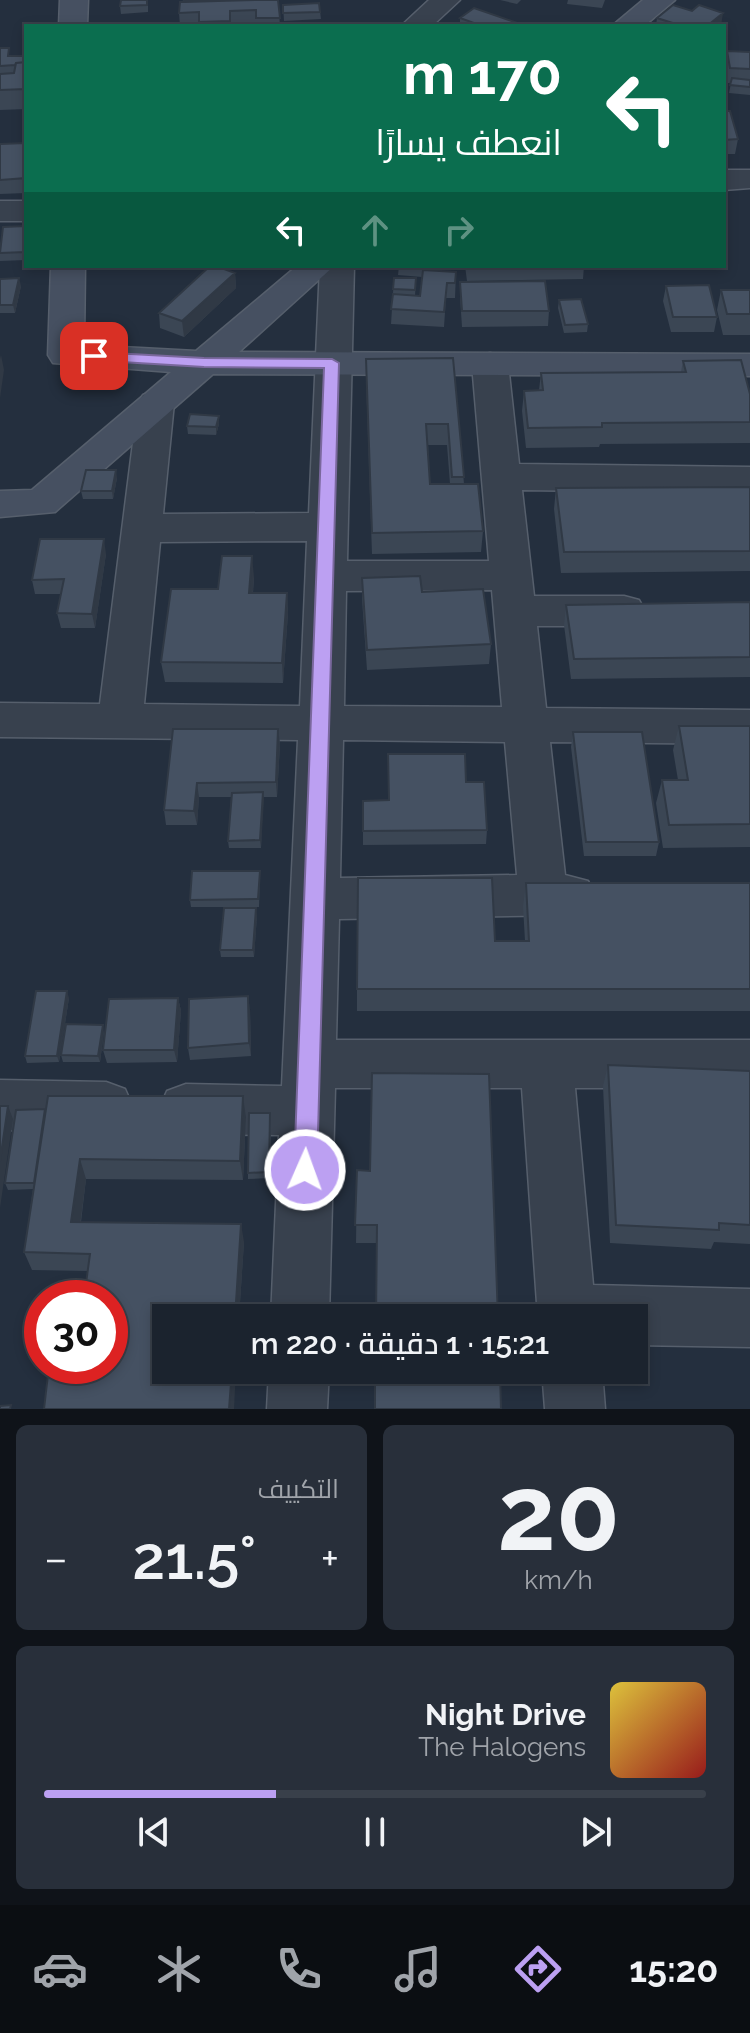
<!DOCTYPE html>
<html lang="ar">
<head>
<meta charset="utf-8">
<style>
  body { margin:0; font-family:Raleway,Cairo,sans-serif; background:#282f3a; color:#f1f3f6; direction:rtl; height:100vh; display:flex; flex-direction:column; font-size:30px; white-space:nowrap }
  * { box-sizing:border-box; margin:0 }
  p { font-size:26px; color:#a0a4aa }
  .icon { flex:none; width:44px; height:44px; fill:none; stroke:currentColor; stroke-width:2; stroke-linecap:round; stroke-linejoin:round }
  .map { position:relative; height:1409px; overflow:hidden; direction:ltr }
  .details { display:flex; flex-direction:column; gap:16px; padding:16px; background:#0f1319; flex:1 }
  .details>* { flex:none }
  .hud { position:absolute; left:24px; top:24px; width:702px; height:244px; border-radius:0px; box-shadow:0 4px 12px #0003,0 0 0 2px #39404a; direction:rtl; background:#0b6e4f; color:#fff; overflow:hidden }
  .speed { position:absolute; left:24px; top:1280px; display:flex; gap:16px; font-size:40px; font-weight:700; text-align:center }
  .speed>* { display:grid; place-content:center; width:104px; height:104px; border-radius:50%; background:#1b232e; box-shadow:0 4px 12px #0003,0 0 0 2px #39404a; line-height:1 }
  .speed .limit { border:12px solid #d22; background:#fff; color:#111 }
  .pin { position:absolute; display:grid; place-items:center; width:68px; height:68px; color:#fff; margin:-34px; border-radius:16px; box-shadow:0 4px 12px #0006 }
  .me { position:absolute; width:88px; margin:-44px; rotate:2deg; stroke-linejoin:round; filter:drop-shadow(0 0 6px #0008) }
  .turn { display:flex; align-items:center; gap:28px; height:168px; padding:0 32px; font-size:36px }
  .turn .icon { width:104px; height:104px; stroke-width:2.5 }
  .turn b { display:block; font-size:56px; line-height:68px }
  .lanes { display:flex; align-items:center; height:76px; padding:0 32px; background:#0003; justify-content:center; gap:40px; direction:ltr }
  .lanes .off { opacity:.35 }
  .big { font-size:60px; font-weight:600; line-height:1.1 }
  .details .widget { flex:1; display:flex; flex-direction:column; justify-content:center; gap:12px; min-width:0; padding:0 28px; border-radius:12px; background:#282f3a }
  .details .dial { align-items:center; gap:0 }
  .dial b { font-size:104px; line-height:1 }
  .song { display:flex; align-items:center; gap:24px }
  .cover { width:96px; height:96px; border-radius:12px; background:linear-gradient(135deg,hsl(50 70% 55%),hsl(0 70% 35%)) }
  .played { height:8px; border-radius:4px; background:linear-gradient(90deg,#bca0f2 35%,#39404a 35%) }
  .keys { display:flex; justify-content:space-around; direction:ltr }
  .heat { display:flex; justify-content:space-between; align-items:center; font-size:44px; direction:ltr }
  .details .tiles { flex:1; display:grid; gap:16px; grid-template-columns:1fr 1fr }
  .widget:last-child { grid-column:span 2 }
  .trip { position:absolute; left:152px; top:1304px; width:496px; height:80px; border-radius:0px; background:#1b232e; box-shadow:0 4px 12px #0003,0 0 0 2px #39404a; font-weight:600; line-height:80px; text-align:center; direction:rtl }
  .dock { display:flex; height:128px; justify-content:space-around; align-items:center; background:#0b0e12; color:#a0a4aa }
  .dock .icon { width:56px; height:56px }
  .dock .on { color:#bca0f2 }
  .dock b { font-size:36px; color:#f1f3f6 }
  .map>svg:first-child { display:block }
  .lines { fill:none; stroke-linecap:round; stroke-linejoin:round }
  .street-casing { stroke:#565f6c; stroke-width:3 }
  .secondary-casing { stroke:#565f6c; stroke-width:3 }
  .street { fill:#38414e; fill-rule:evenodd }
  .secondary { fill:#465061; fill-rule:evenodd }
  .wall { fill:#3b4654; fill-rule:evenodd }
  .shaded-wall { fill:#303945 }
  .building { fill:#455162; stroke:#303945; stroke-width:2 }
  .route { fill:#bca0f2; stroke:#7a689d; stroke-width:2 }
</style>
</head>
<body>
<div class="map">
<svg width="750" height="1409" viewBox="0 0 750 1409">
  <rect width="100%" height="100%" fill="#242f3e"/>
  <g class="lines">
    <defs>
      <path id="street" d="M429,0H460L432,26H401Z
        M724,170H750V188L724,190Z
        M0,201H26V221H0Z
        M320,266H354L347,561H489L472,364L477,356L490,353L503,356L508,364L519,464L750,467V493L522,490L534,596H624L639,600L645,611L639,622L624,626H537L546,708L750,710V744L550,742L565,875L588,881L595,895L588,909L571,915L339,919L336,1040H750V1088H575L593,1285L750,1289V1347L634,1345V1318H538L522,1088H335L329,1318H271L279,1135L186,1134L167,1127L159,1109L167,1091L186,1084L282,1086L298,740L0,737V703L100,704L138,403L143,395L156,391L169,395L174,403L163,514L309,513ZM307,541L300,706L144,704L160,542ZM492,590L502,707L344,706L346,591ZM343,740L505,742L517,875L340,878Z
        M0,1080L106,1082L125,1089L133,1107L125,1125L106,1132L0,1130Z
        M269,1370H329L327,1409H267Z
        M542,1370H602L605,1409H545Z"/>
      <path id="secondary" d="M60,0H88L87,26H59Z
        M643,0H675L644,26H612Z
        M51,266H85L84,345L196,351L297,266H334L239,352L750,354V376L213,374L55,512L0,517V491L32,490L171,372L53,363L48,355Z"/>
    </defs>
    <use href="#street" class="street-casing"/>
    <use href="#secondary" class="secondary-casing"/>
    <use href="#street" class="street"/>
    <use href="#secondary" class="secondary"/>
  </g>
  <path class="wall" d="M148,0V12L121,14L120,6Z
    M183,0H215L217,1V0H278L280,26H257L256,25L180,26L179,13Z
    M500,0H521L517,4Z
    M568,0H605L602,8L567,4Z
    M319,3L321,19L284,21L283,5Z
    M460,18L526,26H460Z
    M657,18L721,26H656Z
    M0,48L10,56H26V109L0,110Z
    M727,51L750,52V95L729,93L731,83H727L725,66Z
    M724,111L738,139L735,154H724Z
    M26,143V193L0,194V144Z
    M26,226V260L0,261V243Z
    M399,266H426V270L456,272L455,298H446L444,327L391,324L394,278H416L415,296H420L422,277L398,275Z
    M465,266H584L583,279L467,281Z
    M235,273L236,288L184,337L160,328L159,313Z
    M0,279L21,286L15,313H0Z
    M460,282L549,311L548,326L462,327L460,297Z
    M666,286L717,317L714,332H671L663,301Z
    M721,290H750V335H723L717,310Z
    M559,300L588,324L587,332L564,333L558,308Z
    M453,358L464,484L483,531L481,552L372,554L366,380ZM428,445H447L450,484H430Z
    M683,361L750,394V443L600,444L599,447L526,448L522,411L524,391L539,390L541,373L681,372Z
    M219,416V424L216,435L188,434L187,426Z
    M117,478L113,499H83L81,491Z
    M750,487V571L561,573L554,509L556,488Z
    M106,554L95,628H61L57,613L61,594H35L32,580Z
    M254,577L253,593H287L288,613L283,683L165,682L161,662L218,589Z
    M362,578L422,592L491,644L489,664L367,670L362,599Z
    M750,602V677L571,679L564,625L566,605Z
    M679,726H750V847L663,848L656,803L662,780H678L673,750Z
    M173,729H278L280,744L277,797H263L261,848H229L228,841L231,797H199L197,825H166L164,810Z
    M573,732L659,842L656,856H584L571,747Z
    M466,782L487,830L486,844L363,845V801L388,800Z
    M260,879L259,907H191L190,900Z
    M526,883H750V1011H357V989L495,941H525L523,906Z
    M257,915L254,957H221L220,950Z
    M69,998L59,1062L27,1063L25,1056Z
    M178,998L181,1011L177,1062L107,1063L103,1050Z
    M250,1009L251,1056L190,1060L188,1048Z
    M104,1032L100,1062H63L61,1055Z
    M608,1065L750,1071V1244L714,1242L711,1249L610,1243L603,1086Z
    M243,1096L246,1117L243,1180L86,1179L81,1222L244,1242L239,1318H166L110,1366L88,1271L32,1270L24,1252L33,1189L8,1190L5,1183L45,1109Z
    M271,1120L270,1178L248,1179V1173Z
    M357,1170L498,1318L377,1243H356Z"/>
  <path class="shaded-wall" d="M723,13L721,26H707Z
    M235,273L236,288L184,337L182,321Z
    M19,278L21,286L15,313L13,305Z
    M1,355L4,370L0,398V359Z
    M219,416V424L216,435V427Z
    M116,470L117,478L113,499L112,491Z
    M104,539L106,554L95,628L92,614Z
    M252,556L254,577L251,613L249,593Z
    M287,593L288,613L283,683L282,663Z
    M278,729L280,744L277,797L276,782Z
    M197,783L199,797L197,825L194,811Z
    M263,792L264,800L261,848L260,840Z
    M256,908L257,915L254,957L253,950Z
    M67,991L69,998L59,1062L57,1056Z
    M248,996L250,1009L251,1056L249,1043Z
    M178,998L181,1011L177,1062L174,1050Z
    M103,1025L104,1032L100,1062L98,1056Z
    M243,1096L246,1117L243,1180L240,1161Z
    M8,1106L13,1119L0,1208V1161Z
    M80,1159L86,1179L78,1241L71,1222Z
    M241,1224L244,1242L239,1318H235Z
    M232,1370H236L234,1409H229Z"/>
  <path class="building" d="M121,0H147V5L120,6Z
    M184,0H215L216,1L185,2Z
    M255,0H278L280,18H256V10L230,11V21L199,22V12L179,13L180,2Z
    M319,3L320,12L283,13V5Z
    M673,5L692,11L699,5L723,13L707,26H682L657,18Z
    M474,8L526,26H482L460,18Z
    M0,48H9L8,56H26V62L16,63L15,65L0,66Z
    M727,51L750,52V69L730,68Z
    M26,62V89L0,90V74L14,73L16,63Z
    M732,78L750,80V87L730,85Z
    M724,111H730L738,139L724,140Z
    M26,143V178L0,180V144Z
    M26,226V252L0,253L3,227Z
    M210,266H216L235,273L182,321L159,313Z
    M399,266H425V269L399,267Z
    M423,270L456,272L455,283H447L444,312L391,309L393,294L420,296Z
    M19,278L13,305H0V279Z
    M394,278H416L415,290L393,289Z
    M545,281L549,311H462L460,282Z
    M709,285L717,317H673L666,286Z
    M721,290H750V314H727Z
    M581,299L588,324L565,325L559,300Z
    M453,358L464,477H452L448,424H426L430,484H478L483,531L372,533L366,359Z
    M741,360L750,394V422L602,423V427L528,428L524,391L543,390L541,373L686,372L683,361Z
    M190,414L219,416L216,427L187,426Z
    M86,470H116L112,491H81Z
    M750,487V551L564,552L556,488Z
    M40,539H104L92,614L57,613L64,579L32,580Z
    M222,556H252L249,593H287L282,663L161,662L171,589H218Z
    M420,576L422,592L483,589L491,644L367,650L362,578Z
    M750,602V657L574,659L566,605Z
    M679,726H750V824L669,825L662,780H688Z
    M173,729H278L276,782L197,783L194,811L164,810Z
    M573,732H642L659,842H586Z
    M388,754H465L466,782H484L487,830L363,831V801L389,800Z
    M263,792L260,840L228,841L232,793Z
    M192,871H260L258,899L190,900Z
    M358,878H492L495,941H529L526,883H750V989H357Z
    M224,908H256L253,950H220Z
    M36,991H67L57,1056H25Z
    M248,996L249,1043L188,1048L189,999Z
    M178,998L174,1050H103L109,999Z
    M66,1024L103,1025L98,1056L61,1055Z
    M608,1065L750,1071V1225L719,1223V1230L616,1225Z
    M372,1073L489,1074L498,1318H376L377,1225H355L357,1170L370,1171Z
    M48,1096H243L240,1161L80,1159L71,1222L241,1224L235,1318H166V1370H232L229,1409H44L49,1366H110V1298H84L90,1254L24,1252Z
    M0,1106H8L0,1161Z
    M45,1109L34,1183H5L16,1110Z
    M249,1113H270L269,1172L248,1173Z
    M375,1370H500L501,1409H375Z
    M11,1405L10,1409H0V1406Z"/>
  <path class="route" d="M94,352L204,358L332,359L339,363L317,1170L313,1178L305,1181L297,1178L294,1170L324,368L204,367L88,360L86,356Z"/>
</svg>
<div class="speed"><div class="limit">30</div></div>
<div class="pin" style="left:94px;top:356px;background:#d93025"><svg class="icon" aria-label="arrive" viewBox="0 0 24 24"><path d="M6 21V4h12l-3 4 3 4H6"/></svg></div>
<svg class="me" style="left:305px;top:1170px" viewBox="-20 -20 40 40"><circle r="17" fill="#bca0f2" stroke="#fff" stroke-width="3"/><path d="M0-11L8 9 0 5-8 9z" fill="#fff"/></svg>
<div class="trip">15:21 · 1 دقيقة · 220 m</div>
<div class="hud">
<div class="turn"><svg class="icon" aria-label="left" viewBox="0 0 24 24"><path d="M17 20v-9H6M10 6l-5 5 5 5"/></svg><div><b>170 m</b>انعطف يسارًا</div></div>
<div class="lanes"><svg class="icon" aria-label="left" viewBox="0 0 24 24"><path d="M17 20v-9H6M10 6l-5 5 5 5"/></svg><svg class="icon off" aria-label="ahead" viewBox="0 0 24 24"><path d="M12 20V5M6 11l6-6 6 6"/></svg><svg class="icon off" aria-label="right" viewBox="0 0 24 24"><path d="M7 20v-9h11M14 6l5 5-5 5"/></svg></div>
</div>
</div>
<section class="details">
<div class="tiles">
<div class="widget dial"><b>20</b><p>km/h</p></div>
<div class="widget"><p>التكييف</p>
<div class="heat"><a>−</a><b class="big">21.5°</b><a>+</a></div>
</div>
<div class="widget">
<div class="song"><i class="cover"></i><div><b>Night Drive</b><p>The Halogens</p></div></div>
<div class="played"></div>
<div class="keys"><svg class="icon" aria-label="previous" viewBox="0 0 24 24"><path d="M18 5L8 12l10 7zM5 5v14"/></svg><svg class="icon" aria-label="pause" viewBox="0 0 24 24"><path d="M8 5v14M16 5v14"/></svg><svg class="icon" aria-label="next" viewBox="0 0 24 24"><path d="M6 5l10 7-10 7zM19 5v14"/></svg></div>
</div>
</div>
</section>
<nav class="dock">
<b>15:20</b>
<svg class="icon on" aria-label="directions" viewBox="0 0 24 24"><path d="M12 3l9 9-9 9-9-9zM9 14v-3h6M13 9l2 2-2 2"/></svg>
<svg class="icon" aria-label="music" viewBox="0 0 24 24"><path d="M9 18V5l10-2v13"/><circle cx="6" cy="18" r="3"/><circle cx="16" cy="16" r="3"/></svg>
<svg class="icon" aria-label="phone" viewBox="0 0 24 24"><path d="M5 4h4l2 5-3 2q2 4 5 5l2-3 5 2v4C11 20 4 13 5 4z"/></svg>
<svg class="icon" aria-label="climate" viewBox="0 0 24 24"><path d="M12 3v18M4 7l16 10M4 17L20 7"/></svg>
<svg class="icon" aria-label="car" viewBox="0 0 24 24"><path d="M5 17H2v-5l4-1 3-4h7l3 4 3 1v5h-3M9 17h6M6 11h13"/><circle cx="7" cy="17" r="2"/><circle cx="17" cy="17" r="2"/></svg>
</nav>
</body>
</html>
